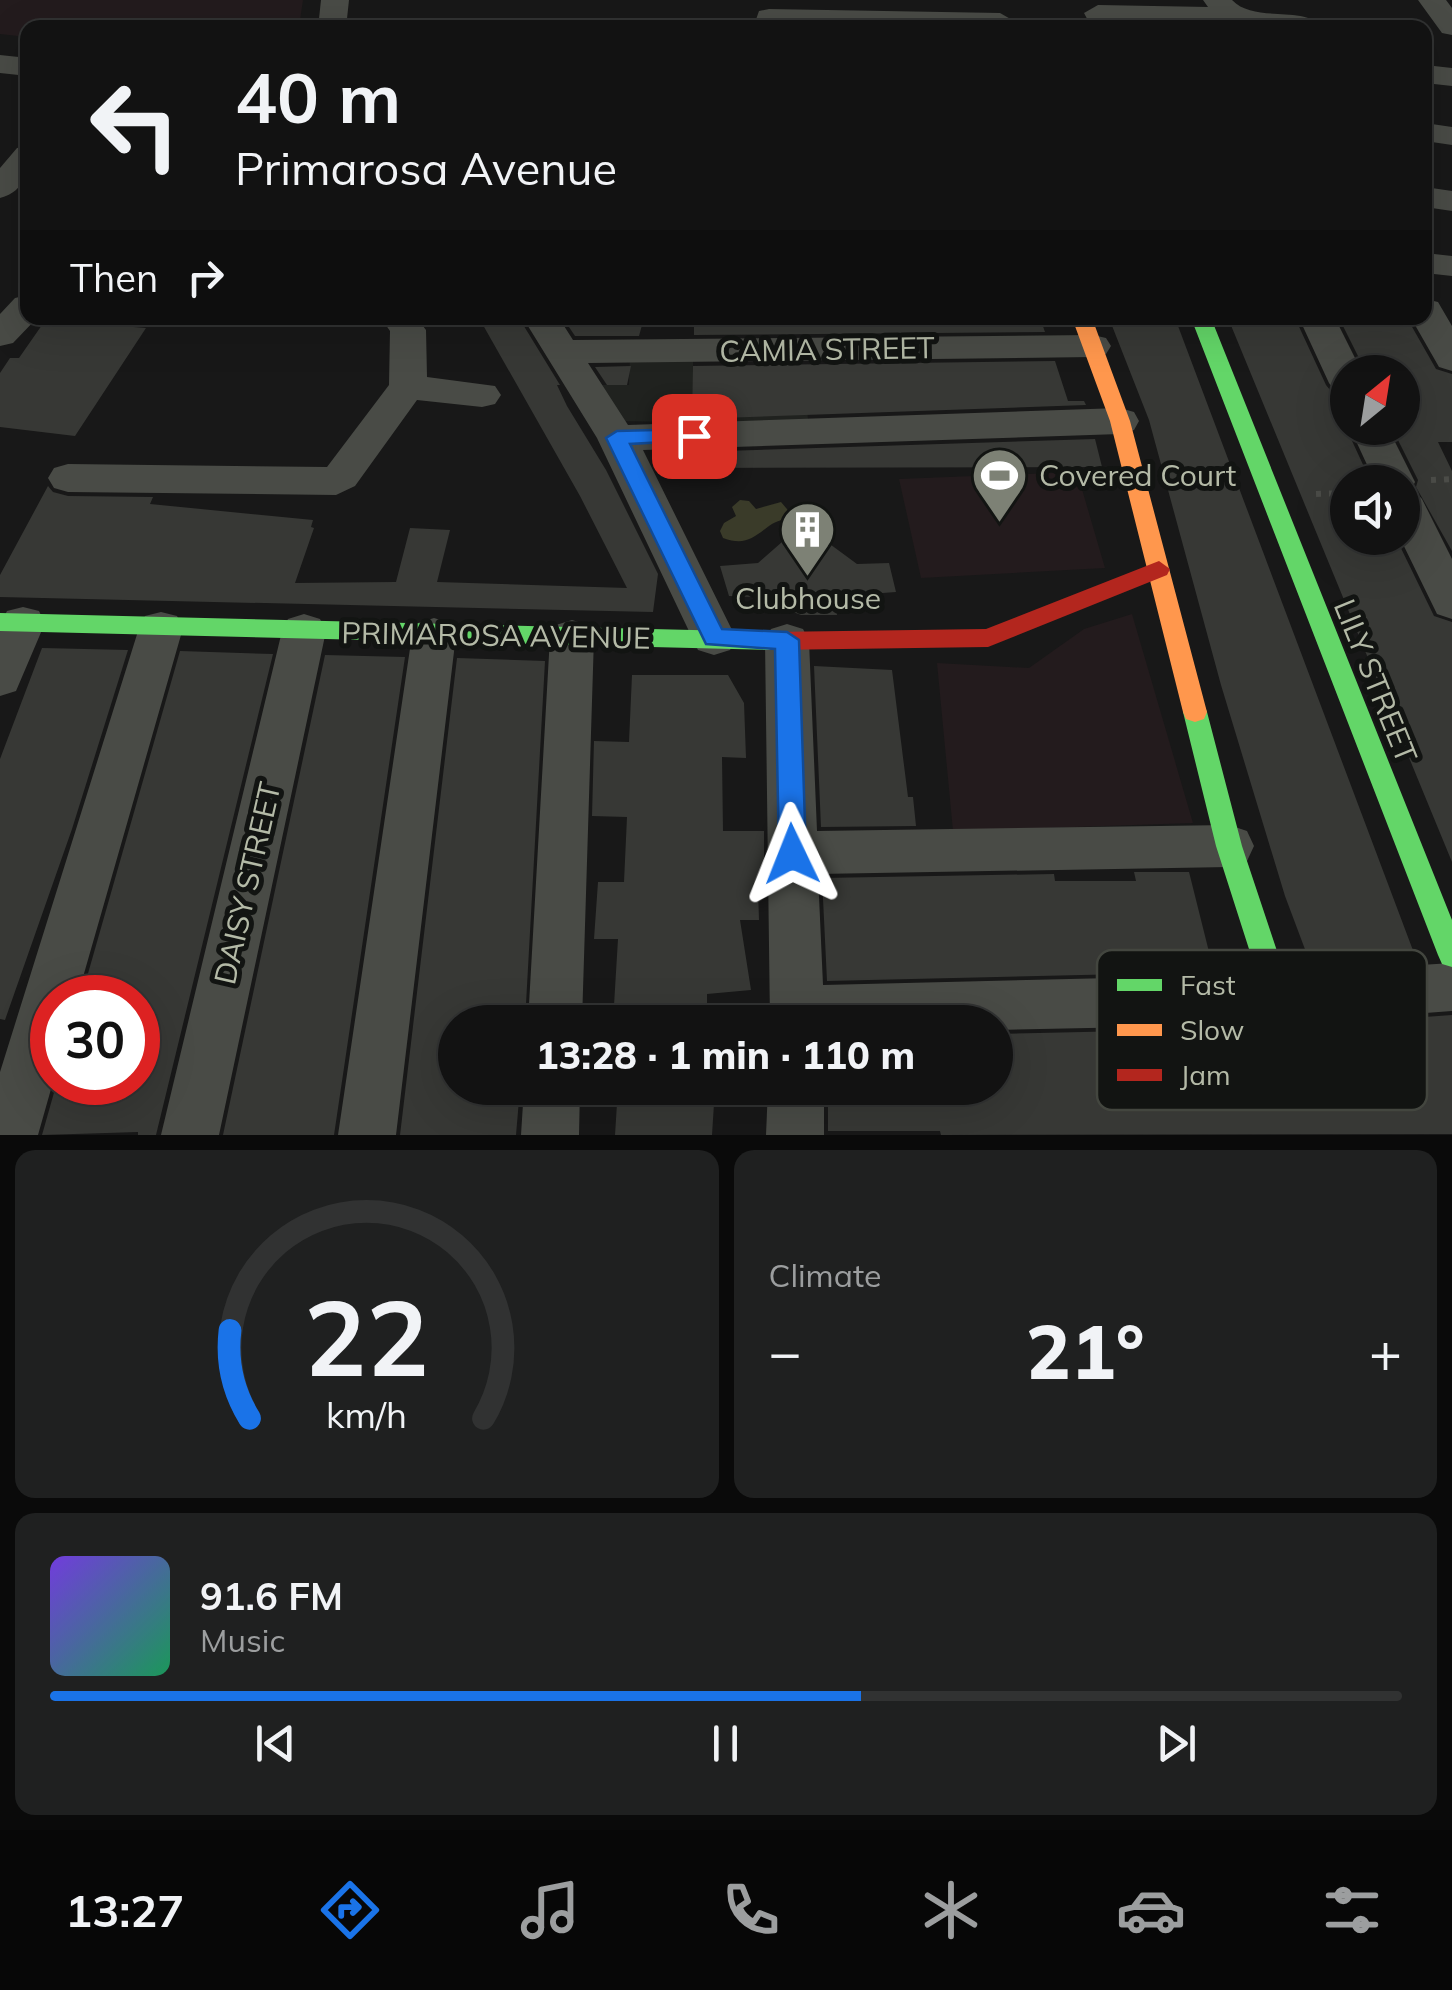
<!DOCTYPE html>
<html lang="en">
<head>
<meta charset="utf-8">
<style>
  body { margin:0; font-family:Mulish,sans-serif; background:#1f2020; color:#f1f3f6; height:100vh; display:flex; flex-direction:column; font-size:38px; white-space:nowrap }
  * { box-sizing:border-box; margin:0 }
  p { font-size:32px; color:#9c9e9f }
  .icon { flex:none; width:55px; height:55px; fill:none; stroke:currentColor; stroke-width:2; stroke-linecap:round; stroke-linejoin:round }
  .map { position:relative; height:1135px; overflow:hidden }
  .panel { display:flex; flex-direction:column; gap:15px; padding:15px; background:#0a0a0a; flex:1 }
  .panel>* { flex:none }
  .banner { position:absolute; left:20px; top:20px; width:1412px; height:305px; border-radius:20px; box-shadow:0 10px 40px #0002,0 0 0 2px #313232; background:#121212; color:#f1f3f6; overflow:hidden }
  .needle { width:65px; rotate:30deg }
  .tools { position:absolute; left:1330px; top:355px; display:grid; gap:20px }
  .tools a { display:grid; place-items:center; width:90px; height:90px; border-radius:50%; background:#121212; box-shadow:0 10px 40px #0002,0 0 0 2px #313232; font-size:50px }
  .speed { position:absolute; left:30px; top:975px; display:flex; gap:20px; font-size:50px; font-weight:700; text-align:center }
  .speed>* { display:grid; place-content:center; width:130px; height:130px; border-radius:50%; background:#121212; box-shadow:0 10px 40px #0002,0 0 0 2px #313232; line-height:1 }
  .speed .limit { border:15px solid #d22; background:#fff; color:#111 }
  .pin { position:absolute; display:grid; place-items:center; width:85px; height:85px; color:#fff; margin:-42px; border-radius:20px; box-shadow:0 5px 15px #0006 }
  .me { position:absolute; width:110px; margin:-55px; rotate:358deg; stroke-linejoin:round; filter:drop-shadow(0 0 8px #0008) }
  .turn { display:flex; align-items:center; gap:35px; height:210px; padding:0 50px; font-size:45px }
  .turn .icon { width:130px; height:130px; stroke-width:2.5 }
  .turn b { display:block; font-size:70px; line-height:85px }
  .then { display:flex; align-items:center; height:95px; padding:0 50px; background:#0003; gap:20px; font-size:38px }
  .big { font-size:75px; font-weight:800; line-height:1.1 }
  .panel .card { flex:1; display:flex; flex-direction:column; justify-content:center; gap:15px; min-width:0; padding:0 35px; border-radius:20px; background:#1f2020 }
  .panel .dial { align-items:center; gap:0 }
  .dial svg { height:260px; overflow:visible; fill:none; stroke:#313232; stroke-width:7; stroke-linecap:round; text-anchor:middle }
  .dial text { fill:#f1f3f6; stroke:none }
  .song { display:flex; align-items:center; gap:30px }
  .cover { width:120px; height:120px; border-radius:15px; background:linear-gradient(135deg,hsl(260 70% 55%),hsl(150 70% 35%)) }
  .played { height:10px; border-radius:5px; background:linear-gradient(90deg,#1a73e8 60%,#313232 60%) }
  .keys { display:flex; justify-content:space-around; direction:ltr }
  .heat { display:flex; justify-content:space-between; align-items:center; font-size:55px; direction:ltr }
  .panel .tiles { flex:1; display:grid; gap:15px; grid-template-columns:1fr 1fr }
  .card:last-child { grid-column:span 2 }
  .trip { position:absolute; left:438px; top:1005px; width:575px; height:100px; border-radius:50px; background:#121212; box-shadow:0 10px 40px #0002,0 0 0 2px #313232; font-weight:800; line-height:100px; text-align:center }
  .dock { display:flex; height:160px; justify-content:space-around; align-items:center; background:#070707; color:#9c9e9f }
  .dock .icon { width:70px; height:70px }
  .dock .on { color:#1a73e8 }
  .dock b { font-size:45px; color:#f1f3f6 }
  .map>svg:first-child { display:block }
  .built { fill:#20221f }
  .green { fill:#231b1d }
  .water { fill:#3a3b29 }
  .building { fill:#373835 }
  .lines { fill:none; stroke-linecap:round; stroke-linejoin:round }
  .path { stroke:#4b4c48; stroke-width:6; stroke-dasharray:5 8; stroke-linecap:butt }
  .street { fill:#494b46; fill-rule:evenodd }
  .fast { fill:#63d668; fill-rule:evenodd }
  .slow { fill:#ff974d; fill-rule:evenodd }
  .jam { fill:#b3261e; fill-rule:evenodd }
  .route { fill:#1a73e8; stroke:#114b97; stroke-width:2.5 }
  .labels { text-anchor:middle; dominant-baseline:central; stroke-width:10; stroke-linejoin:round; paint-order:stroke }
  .street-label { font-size:30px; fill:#b4baa7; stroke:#121412 }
  .poi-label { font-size:30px; fill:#b4baa7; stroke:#121412; text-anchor:start }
  .key { fill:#121412; stroke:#43463f; stroke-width:2.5 }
  .key-label { font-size:28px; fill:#b4baa7 }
</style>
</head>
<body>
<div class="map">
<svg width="1452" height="1135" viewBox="0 0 1452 1135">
  <rect width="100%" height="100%" fill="#181818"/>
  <path class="built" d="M693,354V393H807L808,424L615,421L602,385H629L630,355Z"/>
  <path class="green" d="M0,0H303L299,27L28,28L27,37L0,34Z
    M1077,472L1105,568L921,578L899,479Z
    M1132,614L1193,823L953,831L937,663L1029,668L1084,629Z"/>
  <path class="water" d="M740,500L749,501L756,509L781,502L792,515C785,520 777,520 769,526C753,538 745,546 723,538L720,531L724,523L736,516L732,507Z"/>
  <path class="building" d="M479,318H519L560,385H557L567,406L606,470L658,574L653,612L0,597V575L48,486L53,492L68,496L153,497L150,504L313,520L311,527L314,528L295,583L396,582L410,528L450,530L437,582L627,588L580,496Z
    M563,318H644L639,336H575Z
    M769,318H819L820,327L883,326L881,318H1040L1045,332L694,335V326L769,324Z
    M1109,318H1175L1417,961L1312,968L1285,896L1221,685L1149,420Z
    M1265,318H1295L1326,385L1334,395L1348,398L1347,430L1371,482H1348V538H1396L1434,616L1452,622V862L1230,323L1268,326Z
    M1339,318H1407L1436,369L1452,374V442H1438L1452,471V551L1416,487L1418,480L1392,428H1402V372H1366Z
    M84,323L146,328L75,436L0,427V373L10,358H19L42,325L81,327Z
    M1055,361L1068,401H1084L1086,405L692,419L693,366Z
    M631,366L627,385H607L595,367Z
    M1095,439L1102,467L691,468L692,452Z
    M823,539L857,564L889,563L896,592L869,594L836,609L837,615H801L754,597L729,596L720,566L758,563L782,542Z
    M42,648L128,650L72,829L5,1020L0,1019V759Z
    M180,651L273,654L156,1135H138V1132L42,1135L57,1082H138L140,998H81Z
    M325,655L405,657L334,1135H223Z
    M457,658L545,661L525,1022H455V1088H520L516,1135H400Z
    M814,666L892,670L908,797H913L916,826L821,827Z
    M632,675H728L744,703L746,758L722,757L723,831H764V889H758L759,920H740L751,990L707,994V1018L613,1022L618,939H594L598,882H624L627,817L592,816L594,741L629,742Z
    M1134,872H1189L1214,972L827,981L822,878L1054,874L1055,881H1136Z
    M1452,1015V1134L941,1135L940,1131H828V1097L874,1095L873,1088H995V1034L1262,1028L1280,1034L1301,1026Z
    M618,1088H715L712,1135H615Z"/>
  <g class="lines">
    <path class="path" d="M1431,480L1452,479
      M1316,494L1348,493"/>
    <path class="street" d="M321,0H349L346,28H318Z
      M1203,0H1232C1255,24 1303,4 1325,28C1296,28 1243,37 1219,18L1223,28H1195L1192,22H1117L1120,28H1092L1084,13L1098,5L1208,7Z
      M1418,0H1446L1452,8V35L1442,33Z
      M769,9L1000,13L1014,21L1008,28H753L759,11Z
      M0,55L28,58V76L0,73Z
      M1425,65L1452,68V86L1425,83Z
      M1425,123L1452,127V145L1425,141Z
      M28,146C28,169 27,191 0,198V168L17,148Z
      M1425,187L1452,191V211L1425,207Z
      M1425,253L1452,256V276L1425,273Z
      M28,295V318H37L13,343L0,346V314L15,298Z
      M1425,299L1438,302L1452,326V371L1439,367L1411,318H1425Z
      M381,318H417L426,330L427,377L495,386L501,395L495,404L482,407L417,400L355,486L336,495L68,492L54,488L48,478L54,468L68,464L327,467L389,385L390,331Z
      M523,318H559L573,340L1093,335L1106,338L1111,346L1106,354L1093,357L588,363L628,425L1120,408L1134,412L1139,421L1134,430L1120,434L643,450L736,638L730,650L714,655L698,650L597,438Z
      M1299,318H1335L1362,372H1348V395L1335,391L1329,383Z
      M1350,428H1388L1415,482L1412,488L1422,499L1452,559V619L1437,614L1400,538L1402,482H1375Z
      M23,607L39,611L45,623L16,691L0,696V625L7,611Z
      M161,612L177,616L183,628L77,998H52L53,1082L38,1135H0V1072L139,628L145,616Z
      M304,614L320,619L326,631L219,1135H161L282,631L288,619Z
      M434,618L450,623L456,635L396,1135H338L412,635L418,623Z
      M572,620L588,625L594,637L582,1022H528L550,637L556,625Z
      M787,624L803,629L809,641L817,831L1229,825L1247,831L1254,846L1247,861L1229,867L818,874L823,985L1279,974L1452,963V1011L1279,1024L995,1030V1022H770L765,641L771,629Z
      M524,1088H580L579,1135H521Z
      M768,1088H824V1135H766Z"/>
    <path class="fast" d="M1191,318H1211L1452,920V967L1442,964L1438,955Z
      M0,613L771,632L779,635L783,641L779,647L771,650L0,631Z
      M1195,702L1204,705L1207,712L1242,846L1293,999L1289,1008L1279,1012L1269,1008L1265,999L1216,846L1183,712L1186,705Z"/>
    <path class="slow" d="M1072,318H1092L1130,421L1207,712L1204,719L1195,722L1186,719L1183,712L1110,421Z"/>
    <path class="jam" d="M1159,561L1170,569L1167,575L988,647L771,650L763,647L759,641L763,635L771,632L986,629Z"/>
  </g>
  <path class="route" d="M694,429L702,431L705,436L702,440L630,444L722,629L787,632L799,640L806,854L802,862L792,865L783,862L779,854L775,649L706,644L606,438L617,431Z"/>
  <defs>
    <symbol id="stadium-pin" viewBox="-11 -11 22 30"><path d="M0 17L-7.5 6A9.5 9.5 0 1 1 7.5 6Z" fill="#7d8175" stroke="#121412"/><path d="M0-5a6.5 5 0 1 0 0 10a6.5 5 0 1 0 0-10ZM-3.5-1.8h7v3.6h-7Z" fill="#fff"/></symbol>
    <symbol id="building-pin" viewBox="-11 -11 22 30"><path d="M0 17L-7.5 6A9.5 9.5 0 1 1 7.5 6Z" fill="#7d8175" stroke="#121412"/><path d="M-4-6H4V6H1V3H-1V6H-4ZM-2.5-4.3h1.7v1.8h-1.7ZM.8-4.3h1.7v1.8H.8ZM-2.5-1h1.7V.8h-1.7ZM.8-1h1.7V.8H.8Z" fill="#fff"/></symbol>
  </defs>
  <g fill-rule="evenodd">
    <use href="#stadium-pin" x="968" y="444" width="63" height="86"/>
    <use href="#building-pin" x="776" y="498" width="63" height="86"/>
  </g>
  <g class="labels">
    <g class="street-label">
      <text transform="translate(827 349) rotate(-1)">CAMIA STREET</text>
      <text transform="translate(496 635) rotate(1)">PRIMAROSA AVENUE</text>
      <text transform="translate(1376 681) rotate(68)">LILY STREET</text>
      <text transform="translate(247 883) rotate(-77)">DAISY STREET</text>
    </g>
    <g class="poi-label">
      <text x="1039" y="475">Covered Court</text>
      <text x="808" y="598" text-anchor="middle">Clubhouse</text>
    </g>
  </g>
  <rect x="1097" y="950" width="330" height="160" rx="15" class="key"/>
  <rect x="1117" y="979" width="45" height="12" fill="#63d668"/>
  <rect x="1117" y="1024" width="45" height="12" fill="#ff974d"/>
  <rect x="1117" y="1069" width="45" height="12" fill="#b3261e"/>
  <g class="key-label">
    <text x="1180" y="995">Fast</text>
    <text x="1180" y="1040">Slow</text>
    <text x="1180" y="1085">Jam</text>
  </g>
</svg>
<div class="tools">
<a><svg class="needle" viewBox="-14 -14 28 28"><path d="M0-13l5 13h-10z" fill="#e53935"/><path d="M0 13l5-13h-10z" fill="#9c9e9f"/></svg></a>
<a><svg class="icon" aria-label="sound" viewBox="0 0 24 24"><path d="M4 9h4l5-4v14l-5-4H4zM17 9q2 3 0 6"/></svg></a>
</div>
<div class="speed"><div class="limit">30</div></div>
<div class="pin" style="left:694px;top:436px;background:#d93025"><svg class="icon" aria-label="arrive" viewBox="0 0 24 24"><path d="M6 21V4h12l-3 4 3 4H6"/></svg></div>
<svg class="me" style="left:792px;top:854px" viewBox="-20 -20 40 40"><path d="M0-17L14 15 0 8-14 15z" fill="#1a73e8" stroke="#fff" stroke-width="4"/></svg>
<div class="trip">13:28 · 1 min · 110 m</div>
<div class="banner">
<div class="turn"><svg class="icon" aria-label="left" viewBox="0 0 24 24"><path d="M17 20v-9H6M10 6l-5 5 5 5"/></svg><div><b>40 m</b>Primarosa Avenue</div></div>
<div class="then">Then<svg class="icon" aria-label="right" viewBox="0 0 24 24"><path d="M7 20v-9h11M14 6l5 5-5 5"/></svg></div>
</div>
</div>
<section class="panel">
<div class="tiles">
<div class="card dial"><svg viewBox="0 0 100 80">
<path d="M14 69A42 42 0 1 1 86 69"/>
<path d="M14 69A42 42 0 0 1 8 42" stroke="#1a73e8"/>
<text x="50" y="56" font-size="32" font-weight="700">22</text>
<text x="50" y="72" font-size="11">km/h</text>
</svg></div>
<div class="card"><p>Climate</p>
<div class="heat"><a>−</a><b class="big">21°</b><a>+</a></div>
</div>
<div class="card">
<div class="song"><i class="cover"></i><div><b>91.6 FM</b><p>Music</p></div></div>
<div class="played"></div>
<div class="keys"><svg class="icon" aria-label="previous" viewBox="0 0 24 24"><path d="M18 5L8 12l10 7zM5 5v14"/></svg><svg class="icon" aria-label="pause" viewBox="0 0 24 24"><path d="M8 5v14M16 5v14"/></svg><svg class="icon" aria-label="next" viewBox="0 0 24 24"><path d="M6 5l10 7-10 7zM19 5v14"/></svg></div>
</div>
</div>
</section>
<nav class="dock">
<b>13:27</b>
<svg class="icon on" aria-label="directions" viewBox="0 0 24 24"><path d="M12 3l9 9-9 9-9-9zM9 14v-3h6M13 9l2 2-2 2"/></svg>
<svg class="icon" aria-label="music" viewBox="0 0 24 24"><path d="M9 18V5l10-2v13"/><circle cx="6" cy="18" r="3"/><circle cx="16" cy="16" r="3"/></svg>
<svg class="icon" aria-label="phone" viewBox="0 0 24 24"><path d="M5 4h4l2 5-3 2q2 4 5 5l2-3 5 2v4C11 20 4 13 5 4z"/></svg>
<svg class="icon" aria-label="climate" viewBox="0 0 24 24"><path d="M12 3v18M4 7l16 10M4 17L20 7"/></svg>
<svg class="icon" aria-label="car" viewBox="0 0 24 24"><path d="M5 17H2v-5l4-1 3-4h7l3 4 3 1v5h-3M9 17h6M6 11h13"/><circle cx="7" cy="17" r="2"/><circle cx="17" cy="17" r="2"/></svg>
<svg class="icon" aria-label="filters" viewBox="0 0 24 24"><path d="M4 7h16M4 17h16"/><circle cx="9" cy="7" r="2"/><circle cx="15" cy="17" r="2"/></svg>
</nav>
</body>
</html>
